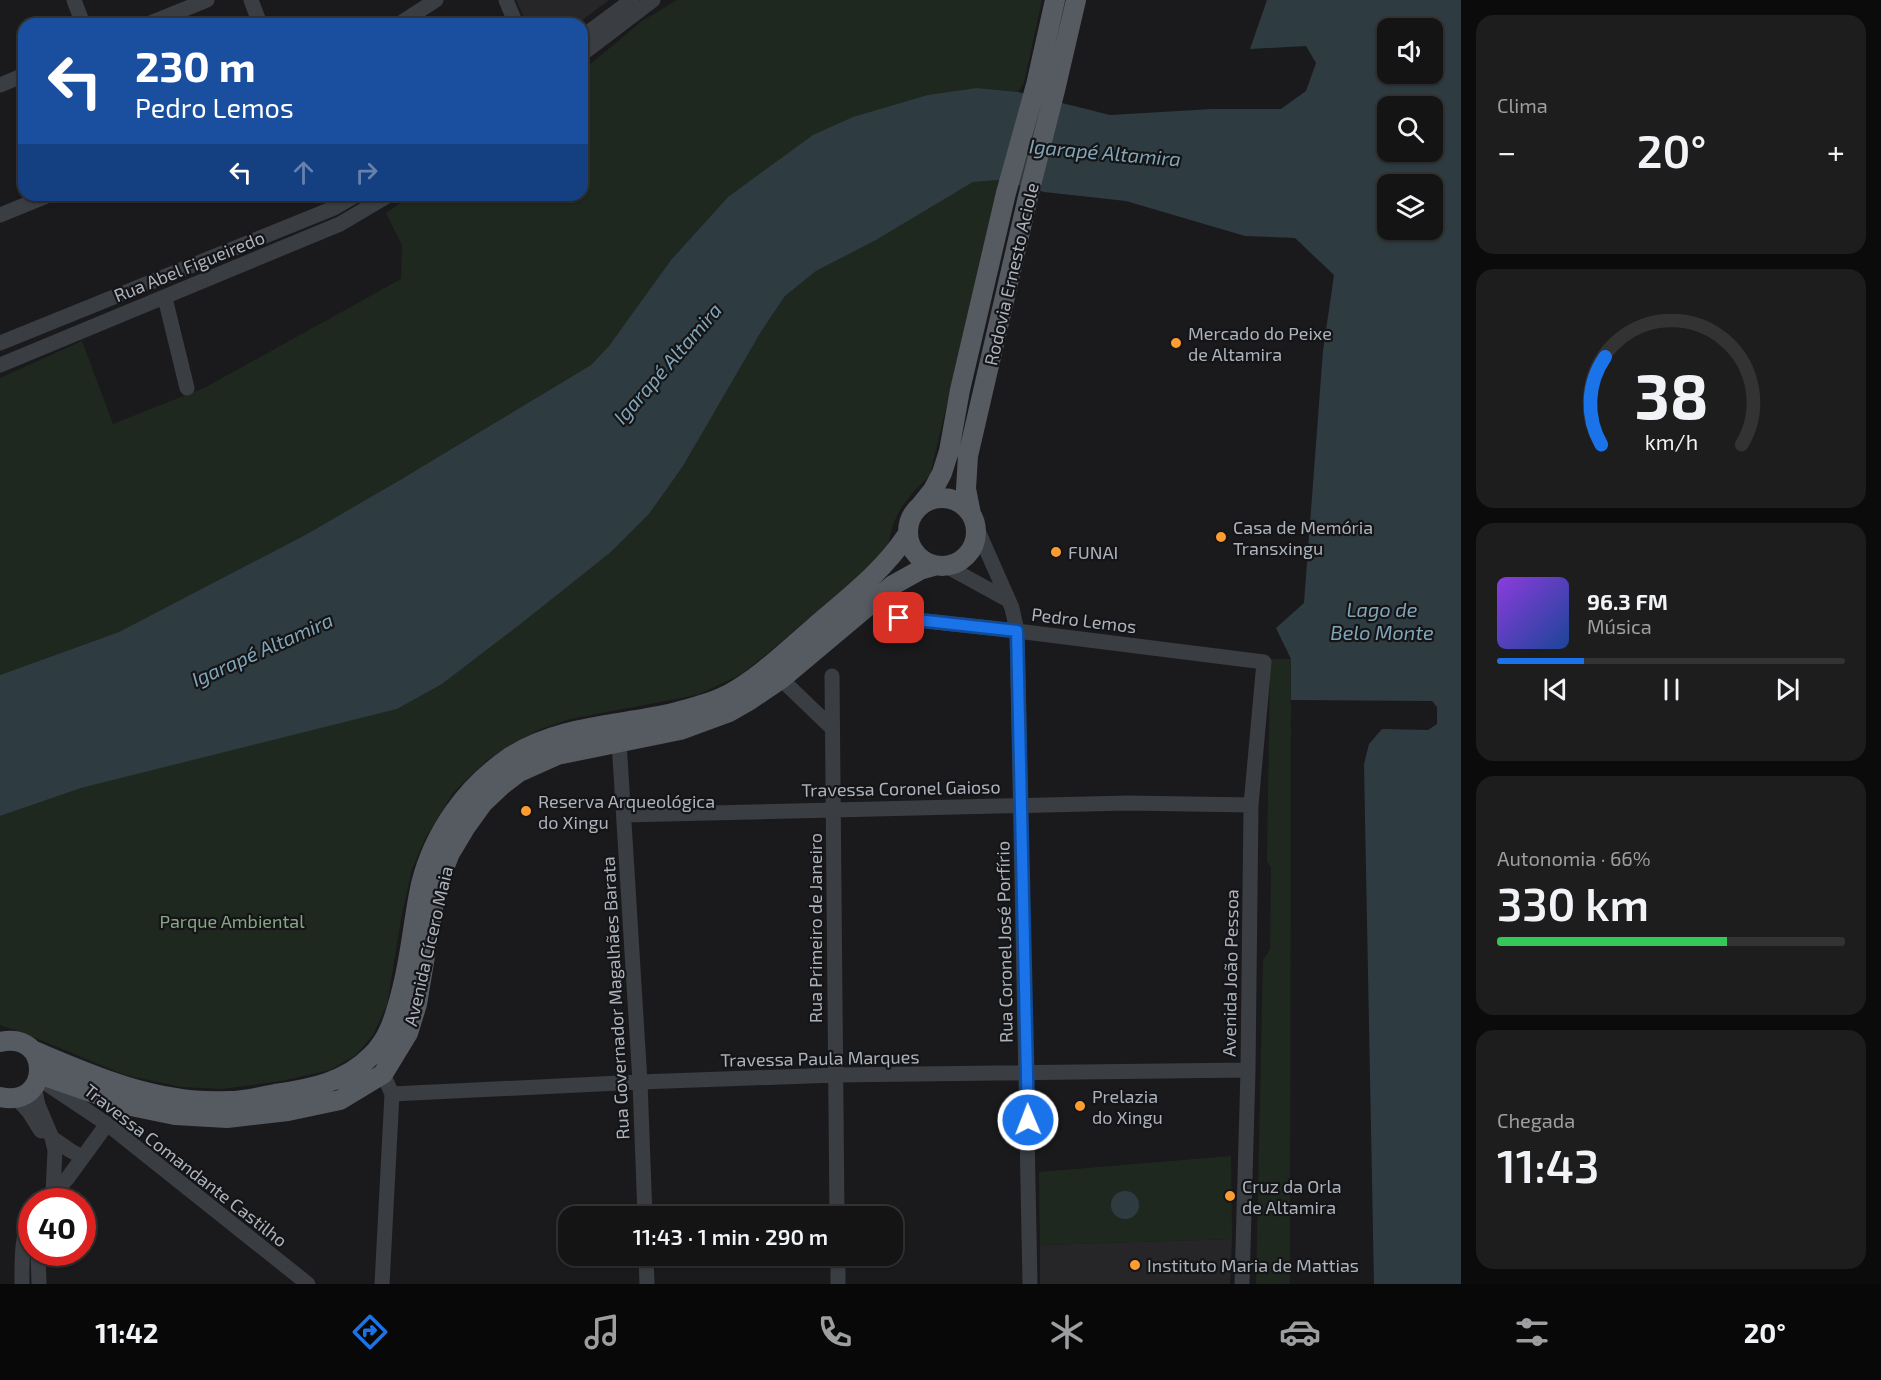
<!DOCTYPE html>
<html lang="pt">
<head>
<meta charset="utf-8">
<style>
  body { margin:0; font-family:"Exo 2",sans-serif; background:#1d1d1e; color:#f1f3f6; height:100vh; display:flex; flex-direction:column; font-size:22px; white-space:nowrap }
  * { box-sizing:border-box; margin:0 }
  p { font-size:20px; color:#9d9ea0 }
  .icon { flex:none; width:33px; height:33px; fill:none; stroke:currentColor; stroke-width:2; stroke-linecap:round; stroke-linejoin:round }
  .map { position:relative; flex:1; overflow:hidden }
  .sheet { display:flex; flex-direction:column; gap:15px; padding:15px; background:#0b0b0c; width:420px }
  .sheet>* { flex:none }
  .banner { position:absolute; left:18px; top:18px; width:570px; height:183px; border-radius:18px; box-shadow:0 2px 4px #0004,0 0 0 2px #333334; background:#1a4fa0; color:#fff; overflow:hidden }
  .buttons { position:absolute; left:1377px; top:18px; display:grid; gap:12px }
  .buttons a { display:grid; place-items:center; width:66px; height:66px; border-radius:12px; background:#141415; box-shadow:0 2px 4px #0004,0 0 0 2px #333334; font-size:30px }
  .speed { position:absolute; left:18px; top:1188px; display:flex; gap:12px; font-size:30px; font-weight:700; text-align:center }
  .speed>* { display:grid; place-content:center; width:78px; height:78px; border-radius:50%; background:#141415; box-shadow:0 2px 4px #0004,0 0 0 2px #333334; line-height:1 }
  .speed .limit { border:9px solid #d22; background:#fff; color:#111 }
  .pin { position:absolute; display:grid; place-items:center; width:51px; height:51px; color:#fff; margin:-26px; border-radius:12px; box-shadow:0 3px 9px #0006 }
  .me { position:absolute; width:66px; margin:-33px; rotate:359deg; stroke-linejoin:round; filter:drop-shadow(0 0 4px #0008) }
  .turn { display:flex; align-items:center; gap:21px; height:126px; padding:0 18px; font-size:27px }
  .turn .icon { width:78px; height:78px; stroke-width:2.5 }
  .turn b { display:block; font-size:42px; line-height:51px }
  .lanes { display:flex; align-items:center; height:57px; padding:0 18px; background:#0003; justify-content:center; gap:30px; direction:ltr }
  .lanes .off { opacity:.35 }
  .big { font-size:45px; font-weight:600; line-height:1.1 }
  .sheet .widget { flex:1; display:flex; flex-direction:column; justify-content:center; gap:9px; min-width:0; padding:0 21px; border-radius:18px; background:#1d1d1e }
  .sheet .dial { align-items:center; gap:0 }
  .dial svg { height:156px; overflow:visible; fill:none; stroke:#333334; stroke-width:7; stroke-linecap:round; text-anchor:middle }
  .dial text { fill:#f1f3f6; stroke:none }
  .song { display:flex; align-items:center; gap:18px }
  .cover { width:72px; height:72px; border-radius:9px; background:linear-gradient(135deg,hsl(270 70% 55%),hsl(220 70% 35%)) }
  .played { height:6px; border-radius:3px; background:linear-gradient(90deg,#1a73e8 25%,#333334 25%) }
  .keys { display:flex; justify-content:space-around; direction:ltr }
  .heat { display:flex; justify-content:space-between; align-items:center; font-size:33px; direction:ltr }
  .charge { height:9px; border-radius:4px; background:linear-gradient(90deg,#34c759 66%,#333334 0) }
  .trip { position:absolute; left:558px; top:1206px; width:345px; height:60px; border-radius:18px; background:#141415; box-shadow:0 2px 4px #0004,0 0 0 2px #333334; font-weight:600; line-height:60px; text-align:center }
  .dock { display:flex; height:96px; justify-content:space-around; align-items:center; background:#080808; color:#9d9ea0 }
  .dock .icon { width:42px; height:42px }
  .dock .on { color:#1a73e8 }
  .dock b { font-size:27px; color:#f1f3f6 }
  main { display:flex; flex:1; min-height:0 }
  .map>svg:first-child { display:block }
  .built { fill:#262629 }
  .green { fill:#1f281f }
  .water { fill:#2e3c42; fill-rule:evenodd }
  .lines { fill:none; stroke-linecap:round; stroke-linejoin:round }
  .minor { stroke:#3a3d42; stroke-width:15 }
  .major { stroke:#565a61; stroke-width:20 }
  .route-casing { stroke:#114b97; stroke-width:15 }
  .route { stroke:#1a73e8; stroke-width:10 }
  .poi-dot { fill:#fd9d31; stroke:#151517; stroke-width:2 }
  .labels { text-anchor:middle; dominant-baseline:central; stroke-width:4.5; stroke-linejoin:round; paint-order:stroke }
  .street-label { font-size:18px; fill:#acb3bd; stroke:#151517 }
  .poi-label { font-size:18px; fill:#acb3bd; stroke:#151517; text-anchor:start }
  .park-label { font-size:18px; fill:#85a882; stroke:#151517 }
  .water-label { font-size:20px; font-style:italic; fill:#81a6b9; stroke:#151517 }
</style>
</head>
<body>
<main>
<div class="map">
<svg width="1461" height="1284" viewBox="0 0 1461 1284">
  <rect width="100%" height="100%" fill="#1a1a1c"/>
  <path class="built" d="M516,0H609L577,24H527Z
    M1232,1239L1230,1284H1040V1245Z"/>
  <path class="green" d="M677,0H1042L1024,83L1018,92L977,88L728,197L671,260L609,346L591,365L400,480L307,534L119,632L0,675V378L82,341L113,424L206,387L401,279L402,245L386,213L412,195H582V71L642,21Z
    M999,180L998,191L930,475L914,491L901,508L893,524L888,544L876,561L768,653L740,675L697,695L570,719L541,729L514,743L486,761L453,793L425,839L412,869L401,919L387,1005L373,1035L356,1055L330,1070L281,1081L222,1089L182,1087L125,1075L21,1032L0,1025V816L81,788L397,709L442,684L518,626L611,552L649,514L683,466L762,330L785,296L816,271L876,240L973,182Z
    M1270,659H1291L1290,1284H1256L1263,960L1270,949L1271,868L1267,861Z
    M1231,1156L1232,1239L1040,1245L1039,1172Z"/>
  <path class="water" d="M1267,0H1461V1284H1374L1364,764L1369,744L1382,729L1428,730L1437,724V707L1432,701L1291,700V659L1276,628L1304,603L1323,351L1334,275L1295,238L1245,236L1126,201L1044,192L999,180L973,182L876,240L816,271L785,296L762,330L683,466L649,514L611,552L518,626L442,684L397,709L81,788L0,816V675L119,632L307,534L400,480L591,365L609,346L671,260L728,197L813,135L853,117L928,95L977,88L1018,92L1110,115L1212,109H1281L1306,91L1316,63L1306,46L1250,49ZM1388,28H1432V74H1388ZM1388,106H1432V152H1388ZM1388,184H1432V230H1388Z
    M1111 1205a14 14 0 1 1 28 0a14 14 0 1 1-28 0Z"/>
  <g class="lines">
    <path class="minor" d="M74,0L83,24
      M251,0L260,24
      M506,0L516,24
      M148,24L207,0
      M399,24L436,0
      M582,37L632,0
      M582,54L653,0
      M0,85L24,75
      M0,215L49,195
      M165,298L187,388
      M0,343L334,208L356,195
      M0,365L340,224L389,195
      M975,524L1012,608L1017,631L1030,1284
      M946,566L1008,600
      M899,618L1017,631L1264,662L1251,805L1248,1070L1242,1284
      M832,676L837,1216
      M781,679L832,728
      M619,741L640,1082L645,1216
      M624,815L1128,803L1251,805
      M41,1080L107,1124L308,1284
      M34,1087L38,1105L52,1138L55,1150L53,1194L48,1202
      M392,1094L640,1082L836,1075L1248,1070
      M16,1098L29,1112L41,1131
      M52,1138L71,1151L82,1157
      M53,1194L67,1179L107,1124
      M38,1252L39,1284
      M646,1256L647,1284
      M838,1256V1284
      M22,1284C22,1258 21,1237 32,1213
      M382,1284L392,1094L383,1074"/>
    <path class="major" d="M908 532a34 34 0 1 1 68 0a34 34 0 1 1-68 0Z
      M921,505L933,490L942,473L949,451L960,390L1006,193L1036,85L1055,0
      M971,514L966,489L968,456L1028,197L1055,90L1076,0
      M0,1042C52,1030 52,1109 0,1097
      M32,1050C94,1077 160,1105 229,1101C244,1101 260,1097 275,1094C310,1089 346,1082 371,1056C389,1039 395,1016 401,993C411,957 413,920 421,884C434,832 466,787 510,757C560,725 617,726 673,713C691,708 712,703 729,694C760,677 785,652 812,629C846,599 882,573 907,535
      M39,1074L131,1106L175,1115L227,1118L288,1111L340,1100L383,1074L408,1033L417,1004L435,896L443,871L450,853L465,828L483,803L502,785L519,772L557,755L680,730L729,712L750,700L781,679L893,585L920,570L934,566"/>
  </g>
  <g class="lines">
    <defs>
      <path id="route" d="M899,618L1017,631L1028,1120"/>
    </defs>
    <use href="#route" class="route-casing"/>
    <use href="#route" class="route"/>
  </g>
  <g class="poi-dot">
    <circle cx="1176" cy="343" r="6"/>
    <circle cx="1221" cy="537" r="6"/>
    <circle cx="1056" cy="552" r="6"/>
    <circle cx="526" cy="811" r="6"/>
    <circle cx="1080" cy="1106" r="6"/>
    <circle cx="1230" cy="1196" r="6"/>
    <circle cx="1135" cy="1265" r="6"/>
  </g>
  <g class="labels">
    <g class="street-label">
      <text transform="translate(189 266) rotate(-22)">Rua Abel Figueiredo</text>
      <text transform="translate(1011 274) rotate(-77)">Rodovia Ernesto Aciole</text>
      <text transform="translate(1084 620) rotate(7)">Pedro Lemos</text>
      <text transform="translate(901 788) rotate(-1)">Travessa Coronel Gaioso</text>
      <text transform="translate(815 928) rotate(-90)">Rua Primeiro de Janeiro</text>
      <text transform="translate(1004 942) rotate(-91)">Rua Coronel José Porfírio</text>
      <text transform="translate(428 946) rotate(-77)">Avenida Cícero Maia</text>
      <text transform="translate(1230 973) rotate(-89)">Avenida João Pessoa</text>
      <text transform="translate(615 998) rotate(-93)">Rua Governador Magalhães Barata</text>
      <text transform="translate(820 1058) rotate(-1)">Travessa Paula Marques</text>
      <text transform="translate(186 1165) rotate(38)">Travessa Comandante Castilho</text>
    </g>
    <g class="poi-label">
      <text x="1188" y="333">Mercado do Peixe<tspan x="1188" dy="21">de Altamira</tspan></text>
      <text x="1233" y="527">Casa de Memória<tspan x="1233" dy="21">Transxingu</tspan></text>
      <text x="1068" y="552">FUNAI</text>
      <text x="538" y="801">Reserva Arqueológica<tspan x="538" dy="21">do Xingu</tspan></text>
      <text x="1092" y="1096">Prelazia<tspan x="1092" dy="21">do Xingu</tspan></text>
      <text x="1242" y="1186">Cruz da Orla<tspan x="1242" dy="21">de Altamira</tspan></text>
      <text x="1147" y="1265">Instituto Maria de Mattias</text>
    </g>
    <g class="park-label">
      <text x="232" y="921">Parque Ambiental</text>
    </g>
    <g class="water-label">
      <text transform="translate(1105 152) rotate(5)">Igarapé Altamira</text>
      <text transform="translate(667 363) rotate(-49)">Igarapé Altamira</text>
      <text x="1382" y="609">Lago de<tspan x="1382" dy="23">Belo Monte</tspan></text>
      <text transform="translate(262 649) rotate(-24)">Igarapé Altamira</text>
    </g>
  </g>
</svg>
<div class="buttons">
<a><svg class="icon" aria-label="sound" viewBox="0 0 24 24"><path d="M4 9h4l5-4v14l-5-4H4zM17 9q2 3 0 6"/></svg></a>
<a><svg class="icon" aria-label="search" viewBox="0 0 24 24"><circle cx="10" cy="10" r="6"/><path d="M15 15l6 6"/></svg></a>
<a><svg class="icon" aria-label="layers" viewBox="0 0 24 24"><path d="M12 4l9 5-9 5-9-5zM3 14l9 5 9-5"/></svg></a>
</div>
<div class="speed"><div class="limit">40</div></div>
<div class="pin" style="left:899px;top:618px;background:#d93025"><svg class="icon" aria-label="arrive" viewBox="0 0 24 24"><path d="M6 21V4h12l-3 4 3 4H6"/></svg></div>
<svg class="me" style="left:1028px;top:1120px" viewBox="-20 -20 40 40"><circle r="17" fill="#1a73e8" stroke="#fff" stroke-width="3"/><path d="M0-11L8 9 0 5-8 9z" fill="#fff"/></svg>
<div class="trip">11:43 · 1 min · 290 m</div>
<div class="banner">
<div class="turn"><svg class="icon" aria-label="left" viewBox="0 0 24 24"><path d="M17 20v-9H6M10 6l-5 5 5 5"/></svg><div><b>230 m</b>Pedro Lemos</div></div>
<div class="lanes"><svg class="icon" aria-label="left" viewBox="0 0 24 24"><path d="M17 20v-9H6M10 6l-5 5 5 5"/></svg><svg class="icon off" aria-label="ahead" viewBox="0 0 24 24"><path d="M12 20V5M6 11l6-6 6 6"/></svg><svg class="icon off" aria-label="right" viewBox="0 0 24 24"><path d="M7 20v-9h11M14 6l5 5-5 5"/></svg></div>
</div>
</div>
<section class="sheet">
<div class="widget"><p>Clima</p>
<div class="heat"><a>−</a><b class="big">20°</b><a>+</a></div>
</div>
<div class="widget dial"><svg viewBox="0 0 100 80">
<path d="M14 69A42 42 0 1 1 86 69"/>
<path d="M14 69A42 42 0 0 1 16 24" stroke="#1a73e8"/>
<text x="50" y="56" font-size="32" font-weight="700">38</text>
<text x="50" y="72" font-size="11">km/h</text>
</svg></div>
<div class="widget">
<div class="song"><i class="cover"></i><div><b>96.3 FM</b><p>Música</p></div></div>
<div class="played"></div>
<div class="keys"><svg class="icon" aria-label="previous" viewBox="0 0 24 24"><path d="M18 5L8 12l10 7zM5 5v14"/></svg><svg class="icon" aria-label="pause" viewBox="0 0 24 24"><path d="M8 5v14M16 5v14"/></svg><svg class="icon" aria-label="next" viewBox="0 0 24 24"><path d="M6 5l10 7-10 7zM19 5v14"/></svg></div>
</div>
<div class="widget"><p>Autonomia · 66%</p><b class="big">330 km</b><div class="charge"></div></div>
<div class="widget"><p>Chegada</p><b class="big">11:43</b></div>
</section>
</main>
<nav class="dock">
<b>11:42</b>
<svg class="icon on" aria-label="directions" viewBox="0 0 24 24"><path d="M12 3l9 9-9 9-9-9zM9 14v-3h6M13 9l2 2-2 2"/></svg>
<svg class="icon" aria-label="music" viewBox="0 0 24 24"><path d="M9 18V5l10-2v13"/><circle cx="6" cy="18" r="3"/><circle cx="16" cy="16" r="3"/></svg>
<svg class="icon" aria-label="phone" viewBox="0 0 24 24"><path d="M5 4h4l2 5-3 2q2 4 5 5l2-3 5 2v4C11 20 4 13 5 4z"/></svg>
<svg class="icon" aria-label="climate" viewBox="0 0 24 24"><path d="M12 3v18M4 7l16 10M4 17L20 7"/></svg>
<svg class="icon" aria-label="car" viewBox="0 0 24 24"><path d="M5 17H2v-5l4-1 3-4h7l3 4 3 1v5h-3M9 17h6M6 11h13"/><circle cx="7" cy="17" r="2"/><circle cx="17" cy="17" r="2"/></svg>
<svg class="icon" aria-label="filters" viewBox="0 0 24 24"><path d="M4 7h16M4 17h16"/><circle cx="9" cy="7" r="2"/><circle cx="15" cy="17" r="2"/></svg>
<b>20°</b>
</nav>
</body>
</html>
